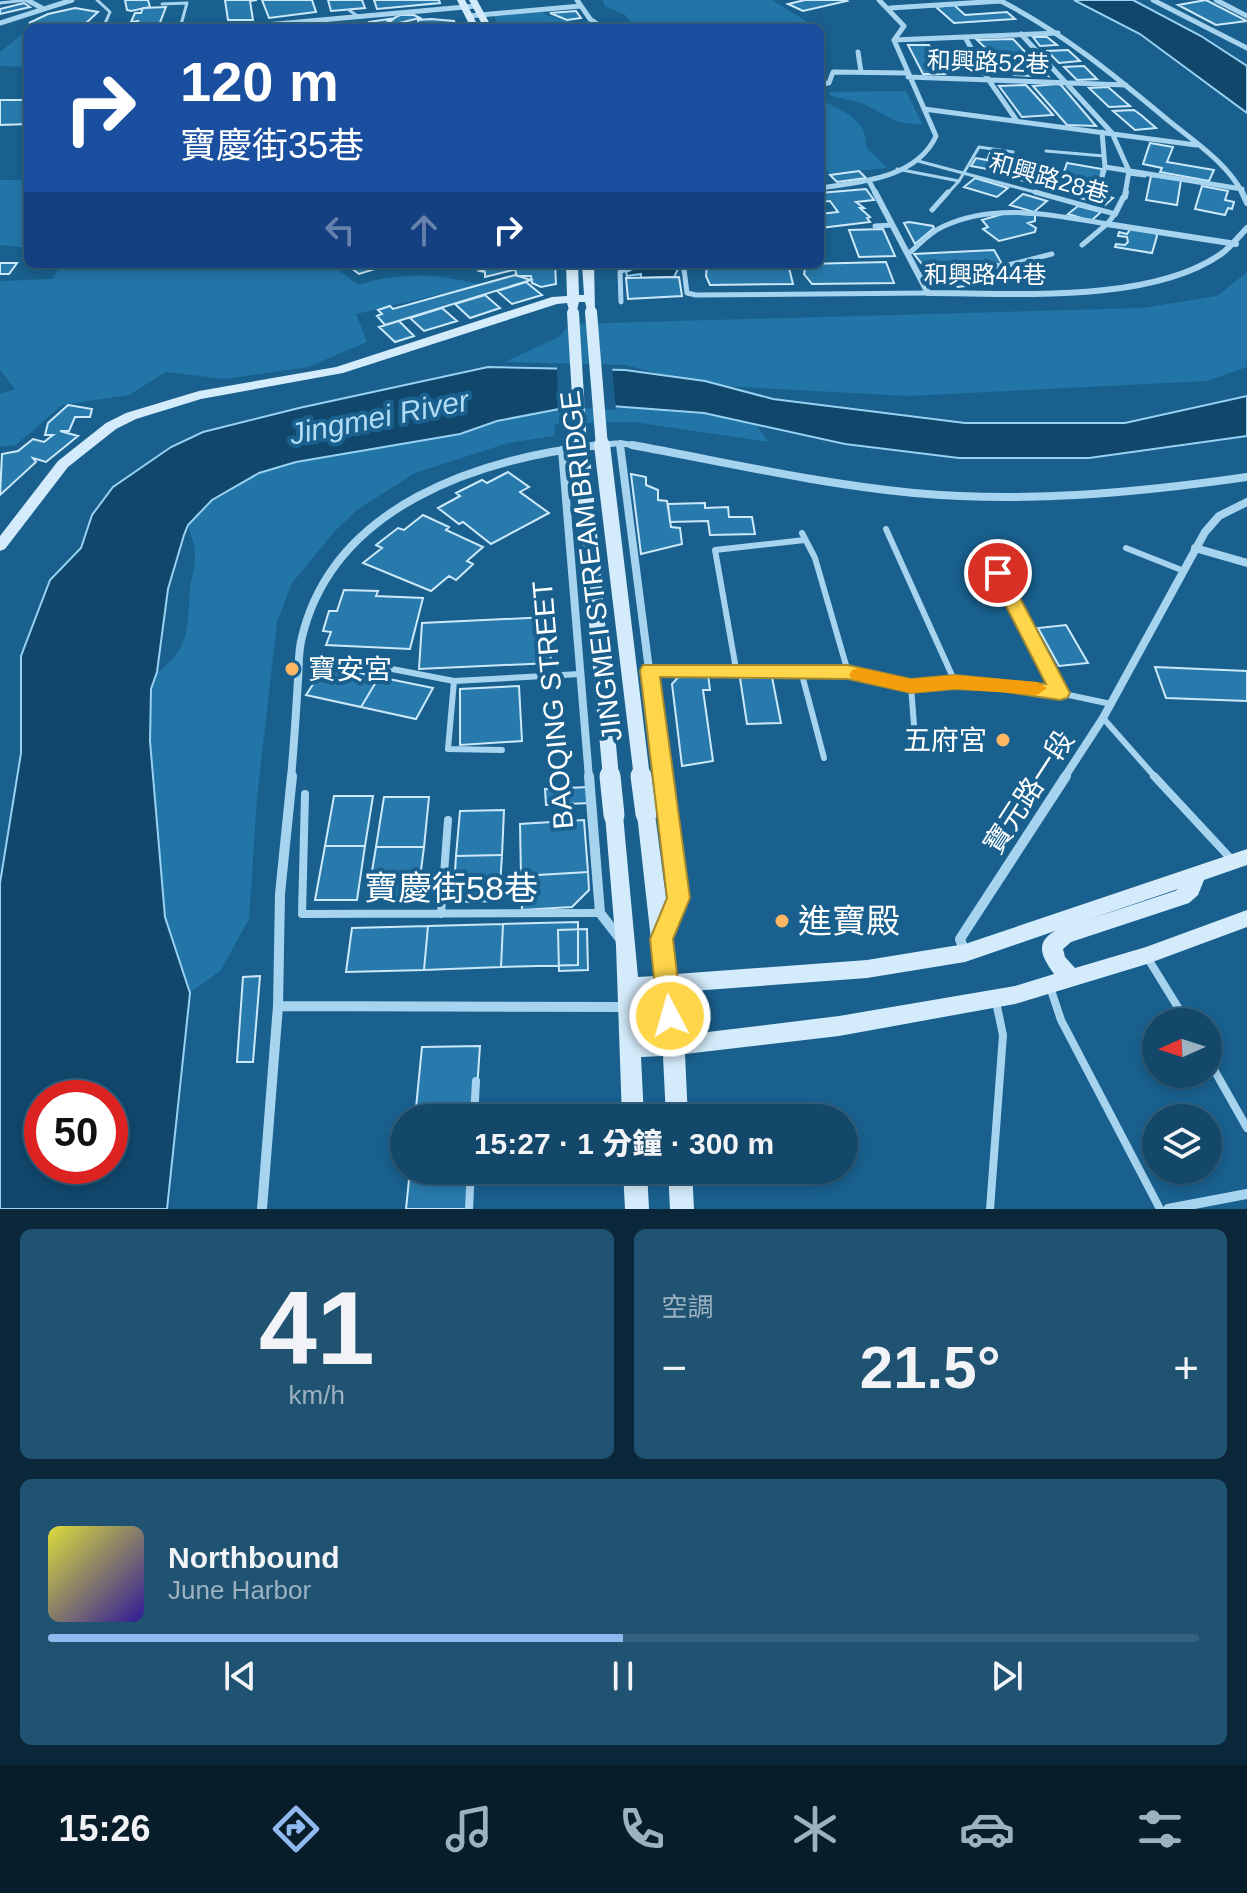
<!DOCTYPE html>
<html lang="zh-TW">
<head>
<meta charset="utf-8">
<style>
  body { margin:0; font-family:Helvetica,"Noto Sans TC",sans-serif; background:#205272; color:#f1f3f6; height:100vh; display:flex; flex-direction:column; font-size:30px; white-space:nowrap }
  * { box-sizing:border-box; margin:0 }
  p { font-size:26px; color:#9db2c1 }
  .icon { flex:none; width:44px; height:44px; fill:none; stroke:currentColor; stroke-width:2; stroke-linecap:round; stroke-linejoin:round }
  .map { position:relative; height:1209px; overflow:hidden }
  .panel { display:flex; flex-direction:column; gap:20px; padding:20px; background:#0a283a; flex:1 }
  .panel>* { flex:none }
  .guide { position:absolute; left:24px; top:24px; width:800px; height:244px; border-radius:12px; box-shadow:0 4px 12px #0003,0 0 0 2px #32607e; background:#1a4fa0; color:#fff; overflow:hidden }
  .needle { width:52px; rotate:267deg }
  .buttons { position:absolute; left:1142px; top:1008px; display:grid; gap:16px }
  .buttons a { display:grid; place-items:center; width:80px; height:80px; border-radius:50%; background:#13486a; box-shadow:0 4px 12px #0003,0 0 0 2px #32607e; font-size:40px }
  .speed { position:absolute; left:24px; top:1080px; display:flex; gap:16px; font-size:40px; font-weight:700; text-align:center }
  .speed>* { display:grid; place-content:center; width:104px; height:104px; border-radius:50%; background:#13486a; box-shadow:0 4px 12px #0003,0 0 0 2px #32607e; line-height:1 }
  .speed .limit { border:12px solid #d22; background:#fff; color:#111 }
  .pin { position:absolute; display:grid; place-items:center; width:68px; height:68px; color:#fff; margin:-34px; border:4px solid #fff; border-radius:50%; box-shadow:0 2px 8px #0007 }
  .me { position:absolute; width:88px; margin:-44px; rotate:354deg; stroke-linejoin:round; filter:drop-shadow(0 0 6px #0008) }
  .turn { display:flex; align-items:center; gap:28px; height:168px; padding:0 24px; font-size:36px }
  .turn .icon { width:104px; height:104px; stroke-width:2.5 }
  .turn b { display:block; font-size:56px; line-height:68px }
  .lanes { display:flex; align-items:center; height:76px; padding:0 24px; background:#0003; justify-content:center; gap:40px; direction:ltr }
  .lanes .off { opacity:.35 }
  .big { font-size:60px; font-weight:800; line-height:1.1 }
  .panel .widget { flex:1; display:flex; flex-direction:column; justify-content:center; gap:12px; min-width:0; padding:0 28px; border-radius:12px; background:#205272 }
  .panel .dial { align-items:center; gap:0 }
  .dial b { font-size:104px; line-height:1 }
  .song { display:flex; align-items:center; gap:24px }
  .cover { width:96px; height:96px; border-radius:12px; background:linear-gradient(135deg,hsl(60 70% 55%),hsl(250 70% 35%)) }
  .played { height:8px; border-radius:4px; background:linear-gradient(90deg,#90b9f0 50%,#32607e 50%) }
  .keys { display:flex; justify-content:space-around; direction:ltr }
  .heat { display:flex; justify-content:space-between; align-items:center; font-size:44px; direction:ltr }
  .panel .tiles { flex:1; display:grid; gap:20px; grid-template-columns:1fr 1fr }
  .widget:last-child { grid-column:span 2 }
  .trip { position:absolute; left:390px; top:1104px; width:468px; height:80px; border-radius:40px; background:#13486a; box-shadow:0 4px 12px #0003,0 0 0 2px #32607e; font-weight:800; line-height:80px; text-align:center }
  .tabs { display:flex; height:128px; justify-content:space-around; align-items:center; background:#081d2a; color:#9db2c1 }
  .tabs .icon { width:56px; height:56px }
  .tabs .selected { color:#90b9f0 }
  .tabs b { font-size:36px; color:#f1f3f6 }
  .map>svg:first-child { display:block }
  .green { fill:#2275a7 }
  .water { fill:#10476b; stroke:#98d1f1; stroke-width:2; fill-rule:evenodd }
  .pier { fill:#19608e }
  .building { fill:#287aac; stroke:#cce9fa; stroke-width:2 }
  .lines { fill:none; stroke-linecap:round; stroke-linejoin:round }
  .lane-far3 { stroke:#a6d3ee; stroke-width:3 }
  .lane-far2 { stroke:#a6d3ee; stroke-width:5 }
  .lane-far1 { stroke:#a6d3ee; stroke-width:6 }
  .lane { stroke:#a6d3ee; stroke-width:8 }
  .street-far3 { stroke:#a6d3ee; stroke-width:5 }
  .street-far2 { stroke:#a6d3ee; stroke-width:6 }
  .street-far1 { stroke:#a6d3ee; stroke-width:8 }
  .street { stroke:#a6d3ee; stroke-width:10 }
  .secondary { fill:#d3ebfa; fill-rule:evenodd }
  .secondary-bridge-far2 { stroke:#d3ebfa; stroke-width:12 }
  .secondary-bridge-far1 { stroke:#d3ebfa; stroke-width:16 }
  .secondary-bridge { stroke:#d3ebfa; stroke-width:21 }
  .route { fill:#ffd54a; stroke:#a68a30; stroke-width:2 }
  .slow { fill:#f59e0b }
  .poi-dot { fill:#ffb763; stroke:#19608e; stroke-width:3 }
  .labels { text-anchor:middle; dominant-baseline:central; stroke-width:8; stroke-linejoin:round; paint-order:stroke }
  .far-street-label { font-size:24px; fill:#fff; stroke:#19608e }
  .street-label { font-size:28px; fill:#fff; stroke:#19608e }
  .poi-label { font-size:28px; fill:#fff; stroke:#19608e; text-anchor:start }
  .water-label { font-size:30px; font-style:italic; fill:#b1dcf5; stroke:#19608e }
  .near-street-label { font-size:34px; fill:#fff; stroke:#19608e }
  .near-poi-label { font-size:34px; fill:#fff; stroke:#19608e; text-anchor:start }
</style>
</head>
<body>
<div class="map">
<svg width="1247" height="1209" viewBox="0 0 1247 1209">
  <rect width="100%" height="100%" fill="#19608e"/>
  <path class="green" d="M603,0H772L806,21L811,28H627L631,22L625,15L605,6Z
    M543,12L546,15L596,28H500L494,16Z
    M21,35H28V67L0,66V52Z
    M906,91L923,125L898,122L862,103L831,96L828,92Z
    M820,99C843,112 867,118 866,147L887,168L829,174L824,166L820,165Z
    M0,180H28V248L0,245Z
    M61,264H331L358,285C401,272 437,273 480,285L356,314L367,342L308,367L224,379L166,372L129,395L62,405L16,445L0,447V394L15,389L0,370V281L53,279Z
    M1247,272V367L1207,381L909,396L702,385L625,365L505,362L559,337L570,324L1142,308L1217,296Z
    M585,404L704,413L755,424L769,442L633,422L555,424L554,436L508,443L415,473L357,510L335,531L292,583L277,622L257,798L249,919L221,970L190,993L165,917L150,741L151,689L157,672C190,652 188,623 190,588C191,578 195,567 195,556C195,546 191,535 188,525L212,500L259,473L296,462L460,434L497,421Z"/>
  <path class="water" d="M1074,0H1133L1201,36L1247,66V113L1140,34Z
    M644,264H676L679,267L674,277L641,278V274L627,276L626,272Z
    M488,367L625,370L705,381L773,399L965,423H1125L1247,396V436L1089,458H959L845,444L704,413L585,404L497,421L460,434L296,462L259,473L212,500L188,525L184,535L168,589L157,672L151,689L150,741L165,917L190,993L167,1209H0V883L21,753V656L50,580L81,548L92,515L113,487L171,447L203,432L299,408ZM42,1098H110V1166H42Z"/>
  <path class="pier" d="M557,366H612L616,410L585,408L558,413Z"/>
  <path class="building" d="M125,0H148L150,7L131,11L127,10Z
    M225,0H257L250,1L253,20H228Z
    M262,0H312L316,12L269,18Z
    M328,0H362L365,8L331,11Z
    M374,0H439L440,3L377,9Z
    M805,0H845L847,1L803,11L788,4Z
    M1206,0L1247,21L1216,25L1178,5Z
    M24,3L30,7L0,14V9Z
    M954,5L965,15L1007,12L1015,19L954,23L936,7Z
    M166,7L159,25L135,26L138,21L131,22L135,13H141L143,8Z
    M75,8L98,12L84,25L29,23L48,14Z
    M576,11L581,18L567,20L550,13Z
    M400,15H414L420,18L395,24L388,21Z
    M395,18L380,28H371L369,22Z
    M431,19L454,21L457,27H419L418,20Z
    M1033,37H1047L1057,45L1040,46Z
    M1013,39L1048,76L1041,75L1043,74L1040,71L1032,76L1014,75L977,40Z
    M908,45H929L945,74H923Z
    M1068,50L1080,61L1059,63L1047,51Z
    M1084,66L1097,79L1077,80L1064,67Z
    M1057,84L1061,85L1096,126L1067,125L1033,86Z
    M1026,85L1047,108L1053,115L1022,117L999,86Z
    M1108,87L1123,100L1130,106L1109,107L1089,88Z
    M0,100H28V124L0,125Z
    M1134,110L1141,115L1156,128L1135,130L1113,111Z
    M1150,143L1173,147L1167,162L1214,170L1209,181L1160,172L1162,168L1143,164Z
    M990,153L1016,157L1012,164L1023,166L1019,175L971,166L976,158L987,160Z
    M1067,163L1102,169L1098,191L1094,190L1092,195L1059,187Z
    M1023,170L1060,176L1056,186L1019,180Z
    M859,171L866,178L837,182L830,175Z
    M1151,176L1181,180L1177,205L1146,200Z
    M975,178L1008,188L997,197L964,187Z
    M1202,186L1228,191L1225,200L1234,202L1232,209L1228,208L1225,215L1195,209Z
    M1078,188L1113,198L1105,205L1070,195Z
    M866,189L874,200L856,202L864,208H860L870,217L867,218L870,222L820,228V214L838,212L830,201L820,202V193Z
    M1023,194L1047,201L1034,212L1010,205Z
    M1078,206L1101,212L1091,221L1068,214Z
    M1006,213L1035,215V221L1028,223L1036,228L1035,232L999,241L983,229L988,227L982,220Z
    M909,222L933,226L934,228L915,244L904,223Z
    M1131,228L1155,232L1157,236L1152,253L1115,247L1116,244L1125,245L1128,242L1127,237L1118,236L1119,232L1127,234Z
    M883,229L895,256L859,257L849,230Z
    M994,250L1002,264L925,268L914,254Z
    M886,262L894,283L812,284L804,274L806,264Z
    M0,263H17L9,274H0Z
    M346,264H391L359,274Z
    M486,264H513V270L485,277V272L480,271L486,269Z
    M513,264H555L556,284L541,287L532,283L531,276H517Z
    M762,264H788L793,284L710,285L706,276L707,265Z
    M976,271L988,283L958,287L940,275Z
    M515,275L531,280L385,325L377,316L382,314L378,310L390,306L393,309Z
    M679,277L682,296L628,299L626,278Z
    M526,282L542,295L512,304L497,291Z
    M485,295L500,308L470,318L455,304Z
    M442,308L457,321L424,331L410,318Z
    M399,321L414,336L395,342L379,327Z
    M68,405L92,409L90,417H75L69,431H60L78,436L46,462L33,458L36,462L0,495L2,454L18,451L33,439L44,442L53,435H45L48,423Z
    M508,472L529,487L520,492L549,513L491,544L463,522L459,524L438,508L460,496L456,493L482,480L487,483Z
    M631,474L646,477V485L658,490V500L667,501L671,527L680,528L682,544L641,554Z
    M705,503V508L728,507L729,517H752L755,534L710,535L708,521L670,522L668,504Z
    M423,515L449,527L446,530L483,547L467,561L473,564L469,568L456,580L449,576L431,591L363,563L382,548L376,545L398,528L404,530Z
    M344,590L378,591L376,596L423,598L410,649L326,645L331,632L323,631L329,611H337Z
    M549,617L551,663L419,669L422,623Z
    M1066,625L1088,663L1059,666L1038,628Z
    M325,666L379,677L361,707L306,695Z
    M1155,667L1247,671V701L1166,698Z
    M708,674L710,690H703L713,761L682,766L672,684L680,675Z
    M379,677L433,688L416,719L361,707Z
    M772,677L781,723L747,724L740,678Z
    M519,686L522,741L460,745V689Z
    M588,787L589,803L546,805L545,789Z
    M334,796H373L365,846H325Z
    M384,797H429L424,847H376Z
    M504,810L502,855L456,856L460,811Z
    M584,820L588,872L521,876L520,824Z
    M325,846H365L357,900H315Z
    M376,847H424L417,901H367Z
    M502,855L499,901L453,902L456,856Z
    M588,872L589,890L572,907L522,910L521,876Z
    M578,922V965L501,967L503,924Z
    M503,924L501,967L424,970L428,926Z
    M428,926L424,970L346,972L352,928Z
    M587,929L588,970L559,971L558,930Z
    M260,976L253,1062H237L243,977Z
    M480,1046L475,1118H415L422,1047Z
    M410,1170H472L469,1209H406Z"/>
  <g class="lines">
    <path class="lane-far3" d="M97,0L110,12L103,28
      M0,3L27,0
      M162,4L187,3L180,28
      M349,10L359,17
      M1046,151L1104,156
      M918,161L1042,194
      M897,169L959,181
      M1129,174L1145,176
      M947,194L959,181L979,147L1013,152"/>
    <path class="lane-far2" d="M1035,192L1115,214L1107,224
      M932,210L948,192
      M875,226L892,225
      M908,254C919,245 929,233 942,227C994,202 1053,215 1107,224L1082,245
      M479,264V268
      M680,264L684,269L687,293L696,295L928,293
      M394,267L410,264
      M919,275L1008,265L1052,254
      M621,302L620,272L633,264"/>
    <path class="lane-far1" d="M886,529L955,682
      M802,533L815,558L848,672
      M1126,548L1184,571
      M986,549L1060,693
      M356,662L454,681L580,674
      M736,669L715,550L805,540
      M650,670L848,672L911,686L955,682L1022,685L1111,704
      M801,671L824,758
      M454,681L448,749L502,750
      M911,686L915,738
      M1103,718L1156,778"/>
    <path class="lane" d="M1154,776L1232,860
      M305,794L302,914L600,913
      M441,914L448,820
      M1147,957L1187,1022
      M1050,987L1061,1020L1160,1209
      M1208,1059L1247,1128
      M474,1118L476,1081
      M469,1209L471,1170
      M990,1209L1003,1035L996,1002"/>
    <path class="street-far3" d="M27,0L42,8
      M577,0L590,19L603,28
      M999,0C1062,32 1115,76 1169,121C1196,143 1227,163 1243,194
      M1153,0L1247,48
      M1216,0L1247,16
      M890,8L1001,1
      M469,16L581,6
      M0,23L72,0
      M232,28L476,6
      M1021,34L1112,133L1129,171L1125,194
      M965,37L988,79L1017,121
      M894,40L1058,33
      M858,52L861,72
      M908,77L1126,85
      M820,84L829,83L833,72L907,73
      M924,109L1196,145
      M1105,167L1242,189
      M869,181L876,194
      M1099,187L1105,167L1102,132
      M820,188C861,182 917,178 936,136L894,40L904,26L879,0"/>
    <path class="street-far2" d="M875,192L928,293C1013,293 1149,304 1221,254C1231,247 1239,236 1247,228
      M1242,192L1247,203
      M1125,197L1126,192
      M1115,214L1123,198
      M1107,224L1236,244
      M620,443L621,447
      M582,447L620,443L643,447"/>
    <path class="street-far1" d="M620,445L663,778
      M632,445C725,462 819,484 914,493C1026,503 1136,493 1247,477
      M562,450L589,778
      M1195,548L1247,563
      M291,778C294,745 296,713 298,680C299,666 298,651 302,637C334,505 480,458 600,445
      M1064,778L1103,718L1205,532L1219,516L1247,502"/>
    <path class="street" d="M589,776L600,913L621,940
      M663,776L679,898L665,931
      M965,953L960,939L1066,776
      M278,1006L628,1007
      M262,1209L278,1006L280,894L292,776
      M1168,1209L1247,1194"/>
    <path class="secondary" d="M457,0H465L479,28H471Z
      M469,0H477L492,28H484Z
      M566,264H578L579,295H584L582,264H594L595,310H587L585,302H579L577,310H569L567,303L557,304L343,373L201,399L136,419L116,429L68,467L5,549L0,551V536L58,461L106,423L126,413L199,391L336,367L552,297L567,296Z
      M646,807L653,809L655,814L676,974L867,960L965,944L1247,849V865L1204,880L1198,895L1189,903L1071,942L1063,949L1065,957L1075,968L1146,947L1247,910V927L1147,964L1015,1004L839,1036L685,1054L688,1118H666L663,1056L641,1057L644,1118H622L616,946L605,815L607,810L614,808L621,810L623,815L638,977L655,976L637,814L639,809ZM1178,889L1175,891L1087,920ZM1055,931C1034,943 1042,957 1054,974L1015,986L839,1016L683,1035L678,992L867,978L965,962ZM657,994L662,1036L641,1037L639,995Z
      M623,1170H647L649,1209H625Z
      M668,1170H692L694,1209H670Z"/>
    <path class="secondary-bridge-far2" d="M591,312L602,447
      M573,313L581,447"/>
    <path class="secondary-bridge-far1" d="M581,445L611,778
      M602,445L642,778"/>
    <path class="secondary-bridge" d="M610,776L614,815
      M641,776L646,814"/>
  </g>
  <path class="route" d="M998,567L1007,573L1070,693L1067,698L1060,700L1000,691L955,689L911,693L848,679L660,677L690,898L673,939L682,1016L679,1024L670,1027L662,1024L658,1016L650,939L667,898L640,670L643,665H848L911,679L955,675L1046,684L989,573Z"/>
  <path class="slow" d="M859,668L911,679L955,675L1037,682L1047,688L1037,695L955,689L911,693L852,679L849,675L852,670Z"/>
  <g class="poi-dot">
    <circle cx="292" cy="669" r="8"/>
    <circle cx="1003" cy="740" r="8"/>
    <circle cx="782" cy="921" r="8"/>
  </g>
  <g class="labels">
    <g class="far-street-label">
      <text transform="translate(988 62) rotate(2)">和興路52巷</text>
      <text transform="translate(1049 178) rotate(16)">和興路28巷</text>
      <text x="985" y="274">和興路44巷</text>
    </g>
    <g class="street-label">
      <text transform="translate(591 566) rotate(-97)">JINGMEI STREAM BRIDGE</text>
      <text transform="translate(553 705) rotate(-95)">BAOQING STREET</text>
      <text transform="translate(1029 792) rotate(-57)">寶元路一段</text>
    </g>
    <g class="poi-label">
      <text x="308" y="669">寶安宮</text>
      <text x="987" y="740" text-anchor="end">五府宮</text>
    </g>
    <g class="water-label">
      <text transform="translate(379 417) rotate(-11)">Jingmei River</text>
    </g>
    <g class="near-street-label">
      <text x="451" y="888">寶慶街58巷</text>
    </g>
    <g class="near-poi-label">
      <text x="798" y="921">進寶殿</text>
    </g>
  </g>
</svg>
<div class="buttons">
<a><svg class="needle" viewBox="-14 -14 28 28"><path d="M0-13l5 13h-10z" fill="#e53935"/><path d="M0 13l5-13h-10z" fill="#9db2c1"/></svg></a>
<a><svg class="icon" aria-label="layers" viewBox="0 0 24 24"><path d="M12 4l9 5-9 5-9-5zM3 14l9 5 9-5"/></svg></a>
</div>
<div class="speed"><div class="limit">50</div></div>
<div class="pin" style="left:998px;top:573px;background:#d93025"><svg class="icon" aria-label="arrive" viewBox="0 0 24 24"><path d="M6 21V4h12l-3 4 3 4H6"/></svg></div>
<svg class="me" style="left:670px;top:1016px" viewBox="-20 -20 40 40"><circle r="17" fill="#ffd54a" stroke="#fff" stroke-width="3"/><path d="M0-11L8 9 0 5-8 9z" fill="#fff"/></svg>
<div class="trip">15:27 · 1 分鐘 · 300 m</div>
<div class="guide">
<div class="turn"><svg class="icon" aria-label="right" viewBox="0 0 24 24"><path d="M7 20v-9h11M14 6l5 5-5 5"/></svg><div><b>120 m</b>寶慶街35巷</div></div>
<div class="lanes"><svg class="icon off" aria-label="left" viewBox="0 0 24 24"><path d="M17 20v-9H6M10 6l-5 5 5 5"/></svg><svg class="icon off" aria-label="ahead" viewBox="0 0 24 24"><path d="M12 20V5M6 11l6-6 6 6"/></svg><svg class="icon" aria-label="right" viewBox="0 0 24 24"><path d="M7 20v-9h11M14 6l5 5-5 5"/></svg></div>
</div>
</div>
<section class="panel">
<div class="tiles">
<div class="widget dial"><b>41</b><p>km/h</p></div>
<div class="widget"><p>空調</p>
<div class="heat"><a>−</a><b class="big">21.5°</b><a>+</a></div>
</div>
<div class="widget">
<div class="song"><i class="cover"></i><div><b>Northbound</b><p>June Harbor</p></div></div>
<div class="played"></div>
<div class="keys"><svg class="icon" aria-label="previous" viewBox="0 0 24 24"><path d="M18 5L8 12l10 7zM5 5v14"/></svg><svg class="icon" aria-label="pause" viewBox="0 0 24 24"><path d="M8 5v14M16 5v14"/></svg><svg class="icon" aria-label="next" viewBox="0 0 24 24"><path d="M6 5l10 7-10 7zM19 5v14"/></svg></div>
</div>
</div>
</section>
<nav class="tabs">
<b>15:26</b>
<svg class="icon selected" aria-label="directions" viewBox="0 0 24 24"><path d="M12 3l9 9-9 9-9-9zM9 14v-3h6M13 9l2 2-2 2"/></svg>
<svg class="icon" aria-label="music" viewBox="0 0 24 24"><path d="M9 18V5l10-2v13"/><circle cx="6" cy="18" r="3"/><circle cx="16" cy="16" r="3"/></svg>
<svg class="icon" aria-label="phone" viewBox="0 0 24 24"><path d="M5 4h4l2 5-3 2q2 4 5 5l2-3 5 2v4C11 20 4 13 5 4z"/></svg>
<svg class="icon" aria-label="climate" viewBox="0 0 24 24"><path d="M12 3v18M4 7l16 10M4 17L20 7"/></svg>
<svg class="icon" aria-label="car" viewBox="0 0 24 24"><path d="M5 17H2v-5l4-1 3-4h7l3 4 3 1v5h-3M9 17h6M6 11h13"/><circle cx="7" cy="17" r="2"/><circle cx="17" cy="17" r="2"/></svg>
<svg class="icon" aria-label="filters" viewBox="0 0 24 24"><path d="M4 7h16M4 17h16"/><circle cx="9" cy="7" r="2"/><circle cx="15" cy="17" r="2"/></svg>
</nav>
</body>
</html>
